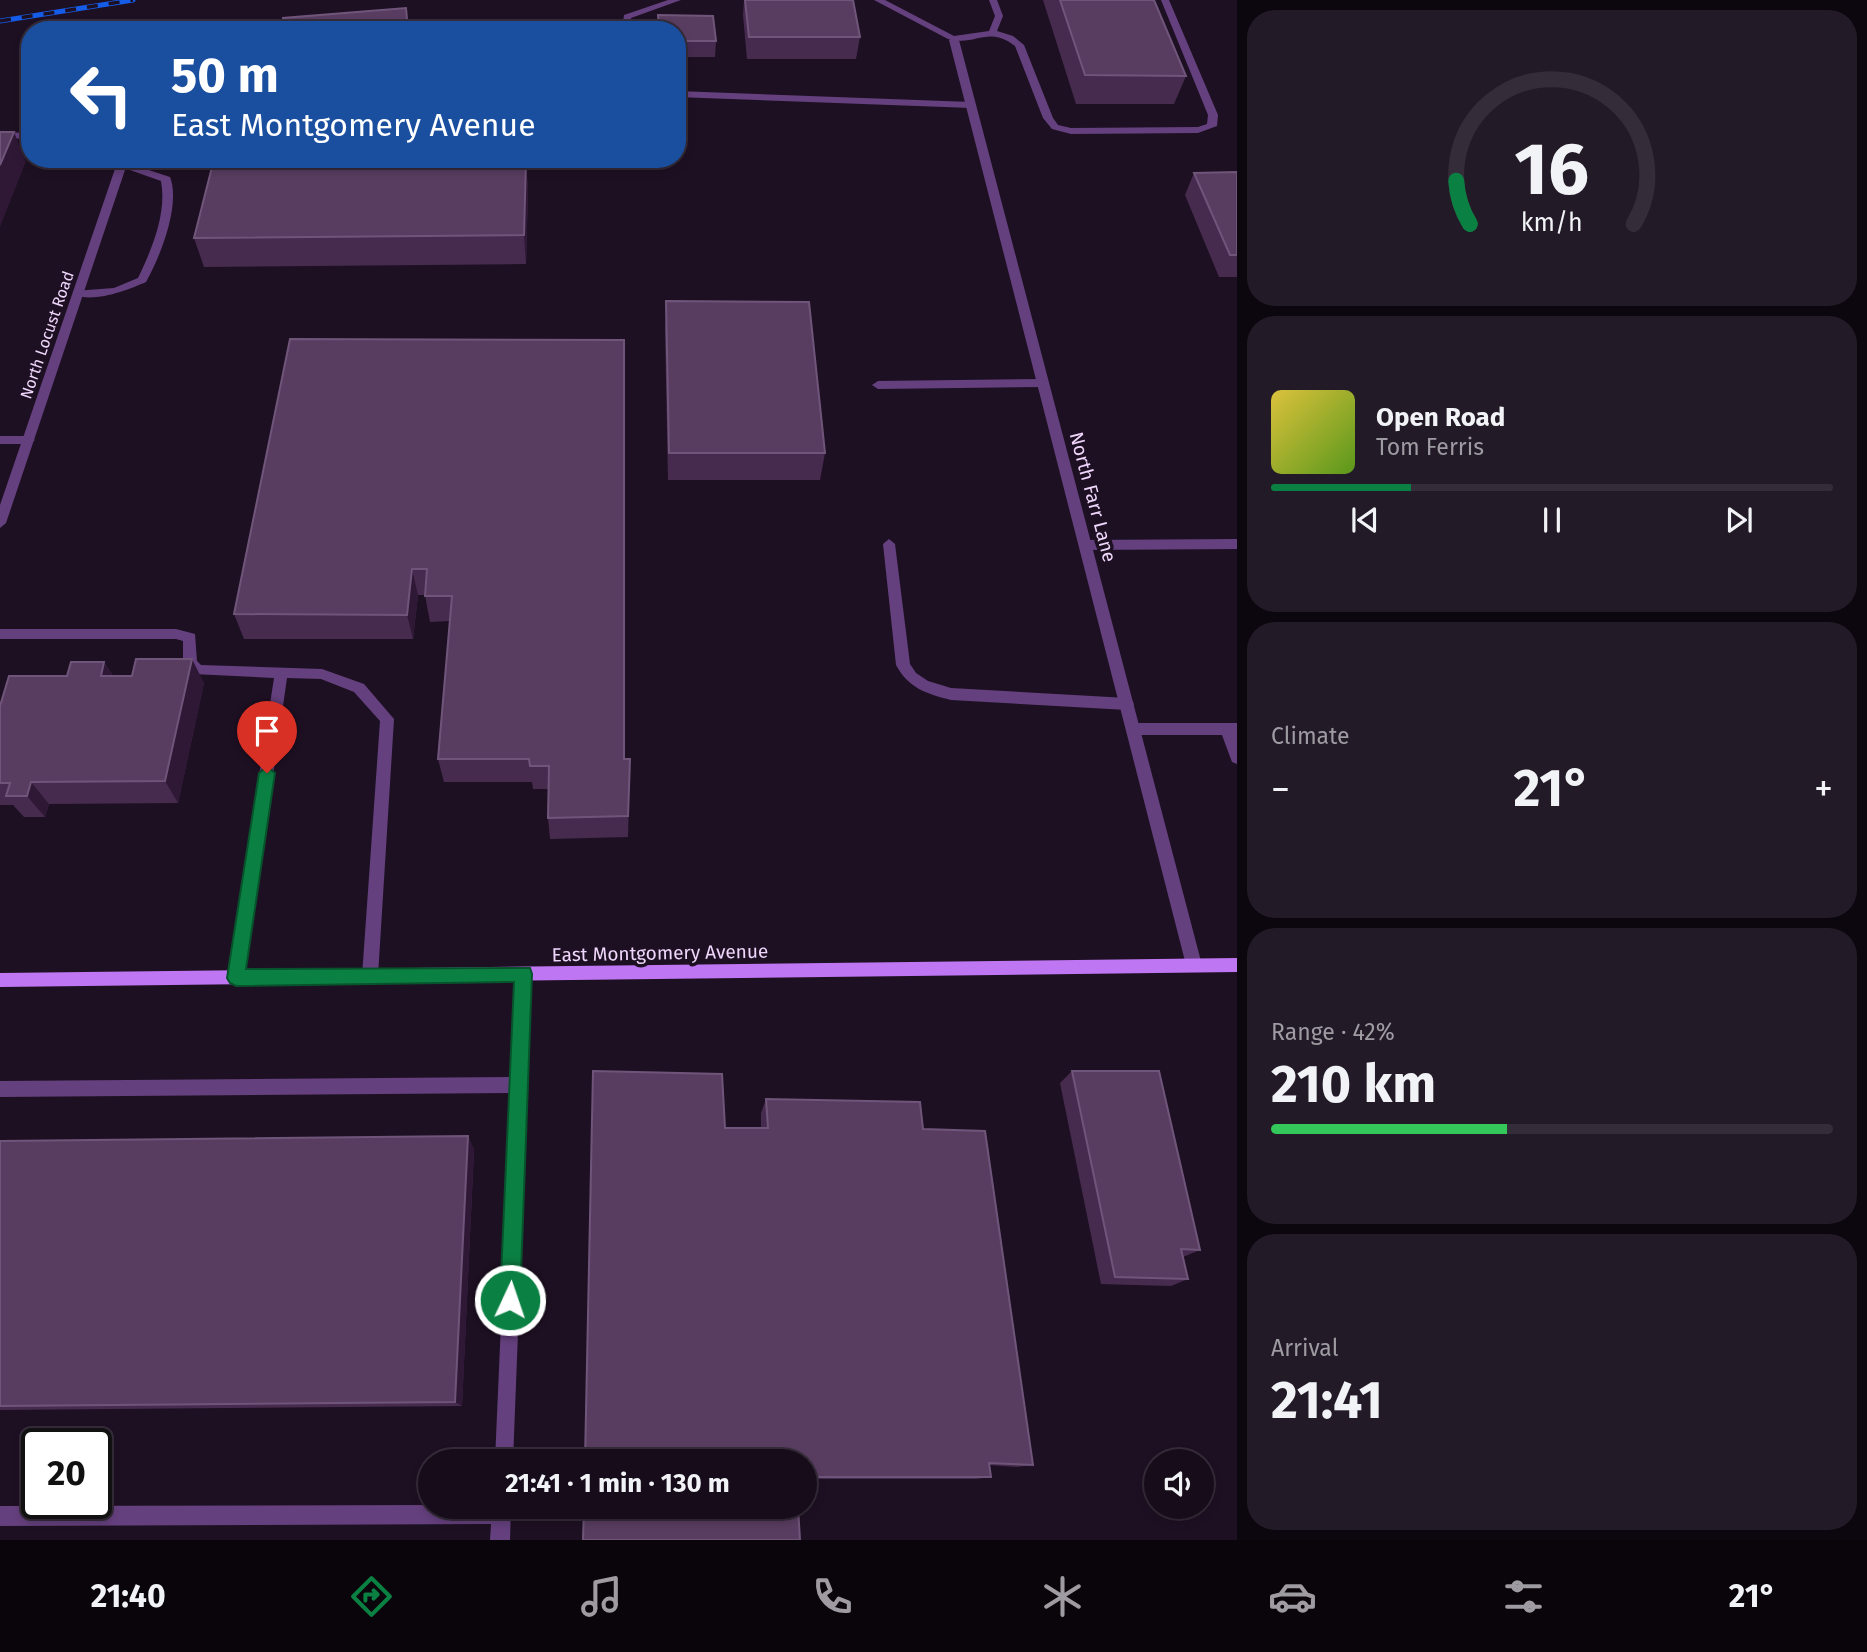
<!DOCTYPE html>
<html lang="en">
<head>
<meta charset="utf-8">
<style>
  body { margin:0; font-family:"Fira Sans",sans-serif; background:#231a27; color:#f1f3f6; height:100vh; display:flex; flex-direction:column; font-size:26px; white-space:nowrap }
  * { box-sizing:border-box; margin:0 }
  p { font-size:23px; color:#9e9ba2 }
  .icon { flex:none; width:38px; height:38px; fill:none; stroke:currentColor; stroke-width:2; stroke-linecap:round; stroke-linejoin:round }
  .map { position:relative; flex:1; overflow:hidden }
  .details { display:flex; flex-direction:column; gap:10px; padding:10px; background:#0c070e; width:630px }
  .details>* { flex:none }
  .banner { position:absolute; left:21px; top:21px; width:665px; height:147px; border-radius:28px; box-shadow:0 4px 10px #0003,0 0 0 2px #352c39; background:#1a4fa0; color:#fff; overflow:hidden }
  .controls { position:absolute; left:1144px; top:1449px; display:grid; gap:14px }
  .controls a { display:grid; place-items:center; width:70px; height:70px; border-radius:50%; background:#160c1a; box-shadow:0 4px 10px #0003,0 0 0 2px #352c39; font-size:35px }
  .speed { position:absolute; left:21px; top:1428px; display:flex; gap:14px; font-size:35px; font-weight:700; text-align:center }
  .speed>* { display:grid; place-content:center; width:91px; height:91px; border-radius:50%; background:#160c1a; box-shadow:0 4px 10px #0003,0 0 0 2px #352c39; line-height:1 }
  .speed .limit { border:4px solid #111; border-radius:10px; background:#fff; color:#111 }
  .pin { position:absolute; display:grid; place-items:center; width:60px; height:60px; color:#fff; margin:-72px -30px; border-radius:50% 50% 50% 0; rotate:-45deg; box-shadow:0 0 7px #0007 }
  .pin .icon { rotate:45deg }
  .me { position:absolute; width:77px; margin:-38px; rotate:3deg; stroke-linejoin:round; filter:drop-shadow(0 0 5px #0008) }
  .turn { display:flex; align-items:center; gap:24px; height:147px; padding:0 35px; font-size:32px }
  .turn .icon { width:91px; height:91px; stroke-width:2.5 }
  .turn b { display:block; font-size:49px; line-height:60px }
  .big { font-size:52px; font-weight:700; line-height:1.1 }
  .details .card { flex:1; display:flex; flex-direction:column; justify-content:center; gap:10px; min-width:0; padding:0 24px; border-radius:28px; background:#231a27 }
  .details .dial { align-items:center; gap:0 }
  .dial svg { height:182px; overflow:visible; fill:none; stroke:#352c39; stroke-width:7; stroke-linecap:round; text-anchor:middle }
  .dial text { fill:#f1f3f6; stroke:none }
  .song { display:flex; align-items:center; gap:21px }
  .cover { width:84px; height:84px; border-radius:10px; background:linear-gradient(135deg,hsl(50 70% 55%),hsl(90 70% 35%)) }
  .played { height:7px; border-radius:4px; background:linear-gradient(90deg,#0b8043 25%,#352c39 25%) }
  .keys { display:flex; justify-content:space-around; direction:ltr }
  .heat { display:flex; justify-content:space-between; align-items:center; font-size:38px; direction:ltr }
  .charge { height:10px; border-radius:5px; background:linear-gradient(90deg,#34c759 42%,#352c39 0) }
  .trip { position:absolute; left:418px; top:1449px; width:399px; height:70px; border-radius:35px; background:#160c1a; box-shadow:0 4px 10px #0003,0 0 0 2px #352c39; font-weight:700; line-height:70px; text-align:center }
  .dock { display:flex; height:112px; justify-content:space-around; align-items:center; background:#09050a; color:#9e9ba2 }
  .dock .icon { width:49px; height:49px }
  .dock .selected { color:#0b8043 }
  .dock b { font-size:32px; color:#f1f3f6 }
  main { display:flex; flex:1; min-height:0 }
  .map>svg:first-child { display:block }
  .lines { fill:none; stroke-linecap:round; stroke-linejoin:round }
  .lane { fill:#65407e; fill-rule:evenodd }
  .street { fill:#65407e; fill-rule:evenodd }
  .secondary { fill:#bf76f3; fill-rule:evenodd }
  .rail-casing { stroke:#155de9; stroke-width:5 }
  .rail { stroke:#1e1023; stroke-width:3.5; stroke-dasharray:11; stroke-linecap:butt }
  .wall { fill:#472b4f }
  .shaded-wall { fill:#2f1836 }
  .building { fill:#593d61; stroke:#70557a; stroke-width:2 }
  .route { fill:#0b8043; stroke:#07532c; stroke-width:2 }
  .labels { text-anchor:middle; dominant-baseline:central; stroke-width:7; stroke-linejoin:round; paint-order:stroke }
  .far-street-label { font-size:16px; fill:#efd6fb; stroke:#1e1023 }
  .street-label { font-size:19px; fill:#efd6fb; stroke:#1e1023 }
</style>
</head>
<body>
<main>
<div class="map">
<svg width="1237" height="1540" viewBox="0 0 1237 1540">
  <rect width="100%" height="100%" fill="#1e1023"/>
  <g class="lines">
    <path class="lane" d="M668,0H681L631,18L630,30H622L624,15Z
      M874,0H885L954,36L989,31L995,16L989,0H997L1003,16L997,31L1013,36L1024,45L1053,118L1058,125L1071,128L1198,127L1207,124L1208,115L1161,0H1169L1218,115L1217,126L1198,133L1071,134L1052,129L1043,118L1015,46C987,25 976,47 948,39Z
      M677,91L971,102L976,105L971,108L677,97Z
      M0,132L30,133V139L0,138Z
      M99,159H115L170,177C181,205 160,257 146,282C128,290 89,305 73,293L74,291L114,288L138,278C152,249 167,213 161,181Z
      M1043,379L1049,383L1043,387L878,389L872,385L878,381Z
      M0,436H29L35,440L29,444H0Z
      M889,539L895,544L910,664L916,673L928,681L951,688L1127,698L1132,700L1134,704L1132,708L1127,710L951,700C927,694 908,688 896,665L883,544Z
      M1237,539V549L1085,550L1079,545L1085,540Z
      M0,629H176L195,634L197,661L201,665L322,669L364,684L394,719L378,976L375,981L370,983L365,981L362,976L380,721L354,692L321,679L287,678L244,978L241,983L236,985L231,983L228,978L274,678L193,674L183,663V641L176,639H0Z
      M1133,723H1237V764L1232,762L1222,735H1133L1128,733L1126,729L1128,725Z
      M524,967L529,969L532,974L513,1461H495L511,1093L0,1097V1081L512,1077L516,974L519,969Z
      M430,1505V1507H511L510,1540H490L491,1524L0,1526V1506Z"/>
    <path class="street" d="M954,37L959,40L1202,965L1199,970L1194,972L1189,970L1186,965L949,40Z
      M122,159H132L126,167L6,523L0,528V505L116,166Z"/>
    <path class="secondary" d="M1237,958V972L0,987V973Z"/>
    <defs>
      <path id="rail" d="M0,21L133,0"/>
    </defs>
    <use href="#rail" class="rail-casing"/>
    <use href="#rail" class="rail"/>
  </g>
  <path class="wall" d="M744,0H853L860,37L856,59H747L743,15Z
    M1043,0H1154L1186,76L1174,104H1076Z
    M658,15L716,41L715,57H677V30H658Z
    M439,159H469L445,161H526L528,190L526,264L204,267L194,238L439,161Z
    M1237,172V277H1219L1185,195L1194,173Z
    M666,301L825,453L820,480H668L665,330Z
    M290,339L624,759H630L628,837L550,839L548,818L549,789H533L532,782H444L438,759L450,621L430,622L425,595H418L413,639H244L234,614Z
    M104,662L113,676L204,683L178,803L49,804L45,817H24L13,805H0V706L67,676Z
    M1072,1071L1200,1250L1183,1257L1188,1279L1171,1286L1101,1284L1060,1083Z
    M766,1099L923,1129L1033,1465L1016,1467L989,1465L991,1477L976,1479H805V1461L725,1128H761V1113Z
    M468,1136L474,1150L462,1406L0,1410V1141Z"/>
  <path class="shaded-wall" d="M14,132L26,161L0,227V165Z
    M526,161L528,190L526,264L524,235Z
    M412,569L418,595L413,639L407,615Z
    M192,659L204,683L178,803L165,781Z
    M104,662L119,686L101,676Z
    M31,782L49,804L45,817L27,796Z
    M468,1136L474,1150L462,1406L455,1402Z"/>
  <path class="building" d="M745,0H853L860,37H749Z
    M1060,0H1154L1186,76L1085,75Z
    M406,8L408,30H284L283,18Z
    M658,15L713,16L716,41H677V30H659Z
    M0,132H14L0,165Z
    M526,161L524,235L194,238L213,163Z
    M1237,172V255H1230L1194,173Z
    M666,301L809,302L825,453H669Z
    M290,339L624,340V759H630L628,816L548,818L549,766H530L529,759H438L452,596H425L427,569H412L407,615L234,614Z
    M136,659H192L165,781L31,782L27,796H6L10,783H0V706L9,676H67L71,662H104L101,676H132Z
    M593,1071L722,1074L725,1128H768L766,1099L920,1102L923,1129L985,1131L1033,1465L989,1463L991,1477H805V1461H585Z
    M1072,1071H1159L1200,1250L1181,1249L1188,1279L1115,1277Z
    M468,1136L455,1402L0,1406V1141Z
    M584,1507H798L800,1540H583Z"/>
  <path class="route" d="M267,766L275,773L246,969L530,968L532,974L520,1300L517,1307L510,1310L503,1307L500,1300L514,982L236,986L230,983L227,978L259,773Z"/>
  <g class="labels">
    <g class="far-street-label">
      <text transform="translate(47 335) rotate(-71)">North Locust Road</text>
    </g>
    <g class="street-label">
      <text transform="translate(1093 497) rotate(75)">North Farr Lane</text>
      <text transform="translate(660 953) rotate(-1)">East Montgomery Avenue</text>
    </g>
  </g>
</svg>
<div class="controls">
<a><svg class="icon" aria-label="sound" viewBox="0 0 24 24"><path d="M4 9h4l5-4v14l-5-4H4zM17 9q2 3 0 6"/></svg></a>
</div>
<div class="speed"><div class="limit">20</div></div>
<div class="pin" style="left:267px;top:773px;background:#d93025"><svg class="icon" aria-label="arrive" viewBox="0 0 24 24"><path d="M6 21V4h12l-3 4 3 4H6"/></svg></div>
<svg class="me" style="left:510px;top:1300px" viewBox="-20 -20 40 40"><circle r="17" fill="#0b8043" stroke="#fff" stroke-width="3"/><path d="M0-11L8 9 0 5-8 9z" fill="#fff"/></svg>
<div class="trip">21:41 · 1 min · 130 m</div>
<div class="banner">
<div class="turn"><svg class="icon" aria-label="left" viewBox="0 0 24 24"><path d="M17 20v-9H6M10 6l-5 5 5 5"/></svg><div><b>50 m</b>East Montgomery Avenue</div></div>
</div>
</div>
<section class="details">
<div class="card dial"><svg viewBox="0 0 100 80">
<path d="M14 69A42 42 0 1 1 86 69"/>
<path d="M14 69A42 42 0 0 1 8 50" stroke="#0b8043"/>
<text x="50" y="56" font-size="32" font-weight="700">16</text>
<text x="50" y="72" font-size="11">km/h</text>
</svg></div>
<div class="card">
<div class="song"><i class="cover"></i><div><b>Open Road</b><p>Tom Ferris</p></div></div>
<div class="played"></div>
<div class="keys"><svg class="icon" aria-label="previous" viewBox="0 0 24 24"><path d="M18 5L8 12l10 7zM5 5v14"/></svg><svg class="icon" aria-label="pause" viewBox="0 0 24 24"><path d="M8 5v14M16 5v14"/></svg><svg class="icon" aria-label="next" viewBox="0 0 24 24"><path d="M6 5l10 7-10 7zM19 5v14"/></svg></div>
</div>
<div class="card"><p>Climate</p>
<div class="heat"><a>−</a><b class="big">21°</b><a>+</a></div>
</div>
<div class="card"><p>Range · 42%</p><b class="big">210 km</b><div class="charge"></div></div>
<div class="card"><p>Arrival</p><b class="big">21:41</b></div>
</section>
</main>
<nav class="dock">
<b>21:40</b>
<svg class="icon selected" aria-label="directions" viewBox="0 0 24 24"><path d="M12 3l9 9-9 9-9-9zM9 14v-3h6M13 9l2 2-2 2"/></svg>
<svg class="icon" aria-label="music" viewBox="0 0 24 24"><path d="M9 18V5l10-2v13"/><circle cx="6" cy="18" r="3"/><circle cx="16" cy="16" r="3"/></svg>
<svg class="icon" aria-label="phone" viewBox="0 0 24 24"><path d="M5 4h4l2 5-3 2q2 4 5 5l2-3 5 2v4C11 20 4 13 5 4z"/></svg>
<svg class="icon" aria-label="climate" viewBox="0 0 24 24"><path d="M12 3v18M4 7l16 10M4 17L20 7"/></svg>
<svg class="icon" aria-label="car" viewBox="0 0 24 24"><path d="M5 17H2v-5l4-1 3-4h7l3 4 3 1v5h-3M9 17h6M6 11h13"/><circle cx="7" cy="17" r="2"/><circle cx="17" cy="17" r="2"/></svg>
<svg class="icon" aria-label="filters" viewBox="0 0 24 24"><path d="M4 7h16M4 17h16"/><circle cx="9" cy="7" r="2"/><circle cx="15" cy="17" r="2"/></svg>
<b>21°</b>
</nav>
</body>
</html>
